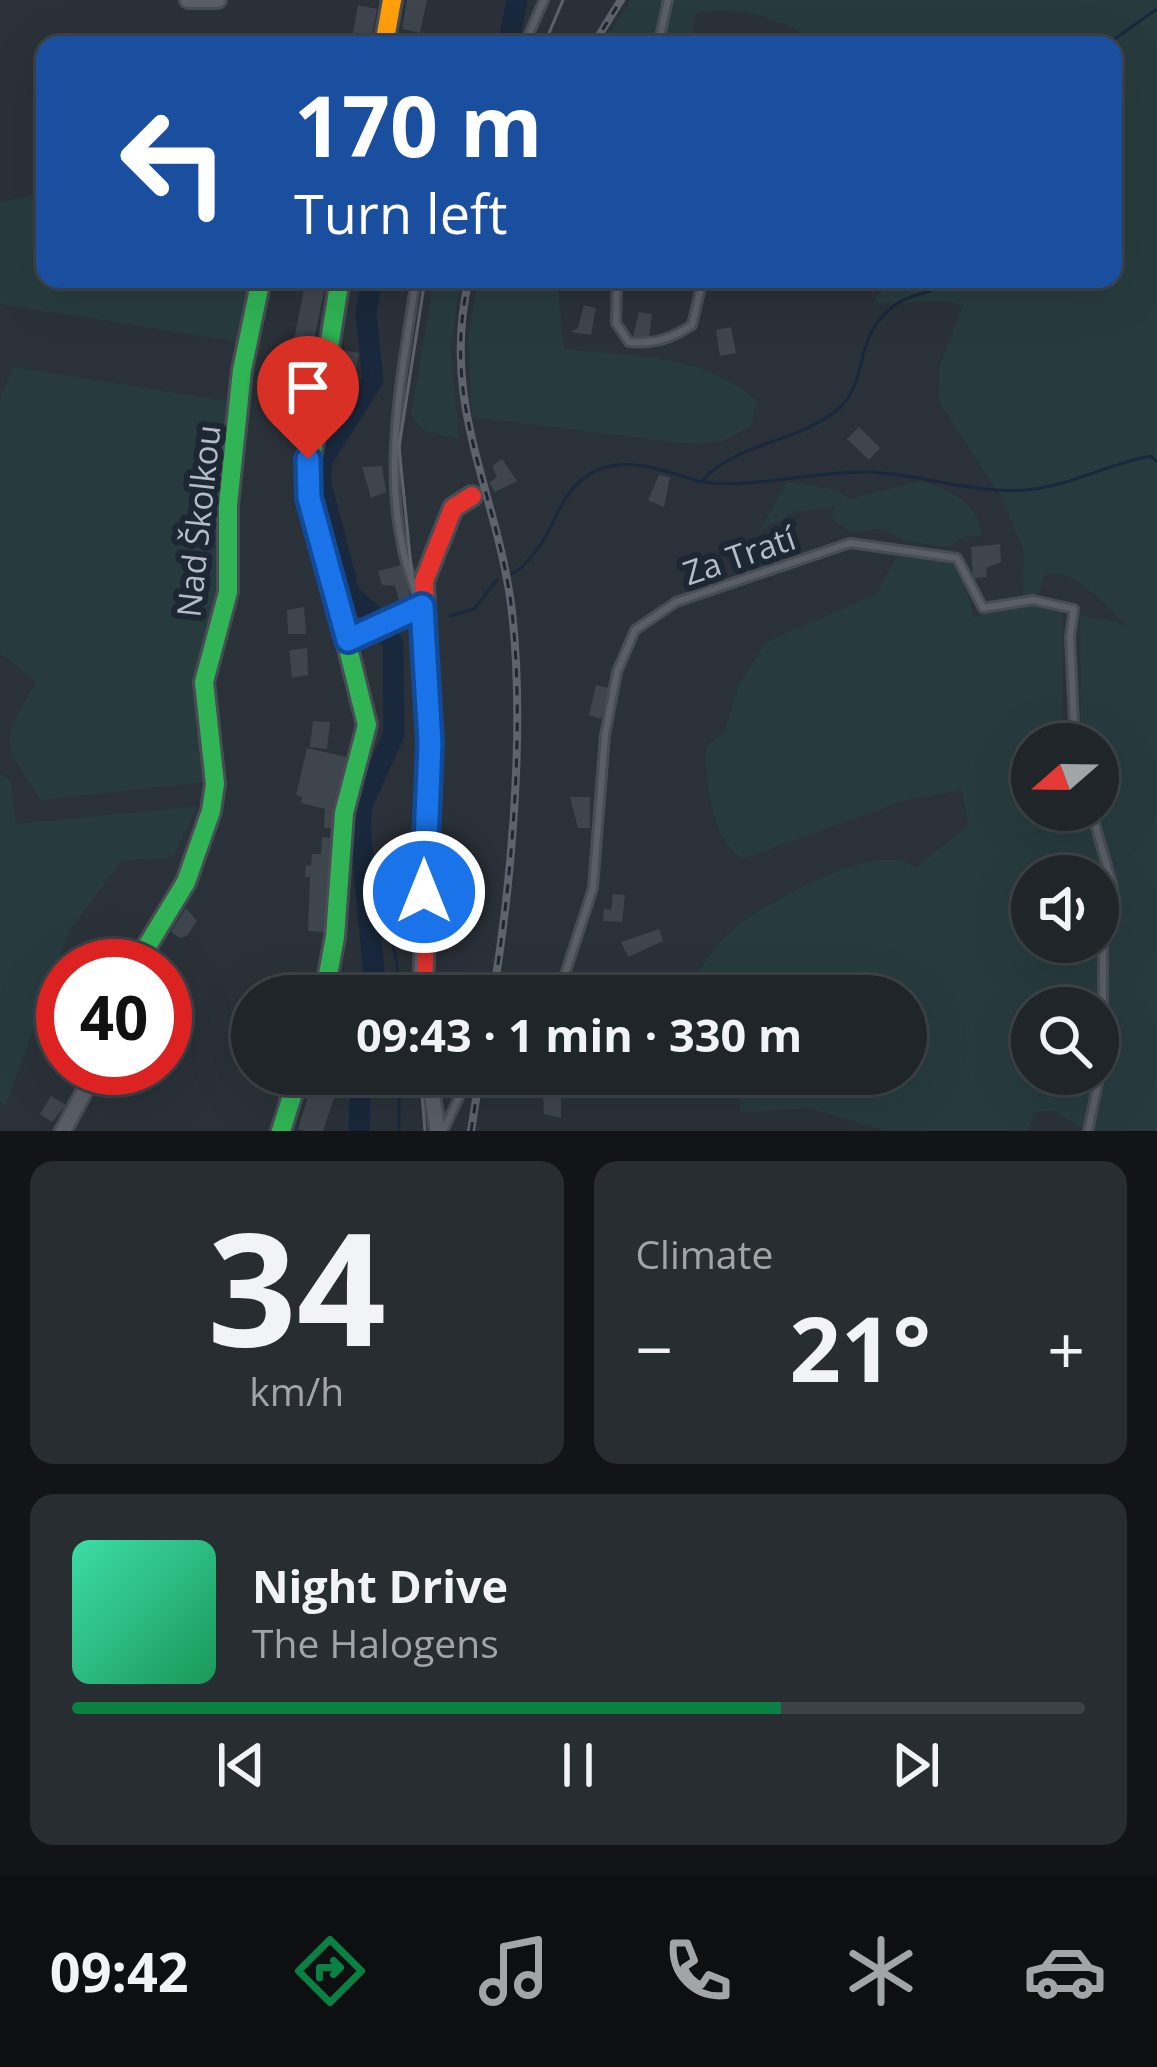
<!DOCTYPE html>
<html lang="en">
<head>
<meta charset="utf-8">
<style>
  body { margin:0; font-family:"Open Sans",sans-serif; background:#282d32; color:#f1f3f6; height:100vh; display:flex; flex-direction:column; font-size:45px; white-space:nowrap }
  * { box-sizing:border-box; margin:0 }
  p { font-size:39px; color:#a2a5a8 }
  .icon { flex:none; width:66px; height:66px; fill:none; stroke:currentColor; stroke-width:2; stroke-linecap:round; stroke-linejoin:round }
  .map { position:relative; height:1131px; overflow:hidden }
  .side { display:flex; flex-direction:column; gap:30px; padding:30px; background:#121417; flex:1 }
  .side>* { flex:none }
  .banner { position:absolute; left:36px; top:36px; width:1086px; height:252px; border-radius:24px; box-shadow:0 12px 48px #0002,0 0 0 3px #3d4247; background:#1a4fa0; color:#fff; overflow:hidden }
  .needle { width:78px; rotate:250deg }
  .fabs { position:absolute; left:1011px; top:723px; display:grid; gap:24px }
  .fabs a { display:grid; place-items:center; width:108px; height:108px; border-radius:50%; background:#20252a; box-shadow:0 12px 48px #0002,0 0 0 3px #3d4247; font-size:60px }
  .speed { position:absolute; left:36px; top:939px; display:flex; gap:24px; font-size:60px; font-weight:700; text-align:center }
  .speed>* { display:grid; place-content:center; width:156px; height:156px; border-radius:50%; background:#20252a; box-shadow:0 12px 48px #0002,0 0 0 3px #3d4247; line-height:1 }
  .speed .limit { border:18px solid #d22; background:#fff; color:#111 }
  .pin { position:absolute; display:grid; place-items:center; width:102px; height:102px; color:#fff; margin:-123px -51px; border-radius:50% 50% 50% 0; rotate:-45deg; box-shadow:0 0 12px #0007 }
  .pin .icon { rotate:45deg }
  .me { position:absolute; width:132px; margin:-66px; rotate:0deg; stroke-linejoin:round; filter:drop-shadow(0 0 9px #0008) }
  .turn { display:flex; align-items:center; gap:42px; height:252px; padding:0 60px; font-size:54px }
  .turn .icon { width:156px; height:156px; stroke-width:2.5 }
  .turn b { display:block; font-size:84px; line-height:102px }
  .big { font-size:90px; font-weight:700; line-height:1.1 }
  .side .tile { flex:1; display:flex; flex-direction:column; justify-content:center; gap:18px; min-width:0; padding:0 42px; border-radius:24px; background:#282d32 }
  .side .dial { align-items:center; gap:0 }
  .dial b { font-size:156px; line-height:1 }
  .song { display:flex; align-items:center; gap:36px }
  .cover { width:144px; height:144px; border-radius:18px; background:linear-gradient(135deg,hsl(160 70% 55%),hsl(150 70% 35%)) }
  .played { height:12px; border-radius:6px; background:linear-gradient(90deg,#0b8043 70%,#3d4247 70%) }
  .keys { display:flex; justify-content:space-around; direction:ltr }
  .heat { display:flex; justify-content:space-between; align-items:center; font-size:66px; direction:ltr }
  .side .tiles { flex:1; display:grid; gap:30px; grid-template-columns:1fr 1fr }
  .tile:last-child { grid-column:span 2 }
  .trip { position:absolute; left:231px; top:975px; width:696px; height:120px; border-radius:60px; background:#20252a; box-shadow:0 12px 48px #0002,0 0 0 3px #3d4247; font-weight:700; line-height:120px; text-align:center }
  .tab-bar { display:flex; height:192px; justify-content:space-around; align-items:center; background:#0d0f11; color:#a2a5a8 }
  .tab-bar .icon { width:84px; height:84px }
  .tab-bar .on { color:#0b8043 }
  .tab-bar b { font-size:54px; color:#f1f3f6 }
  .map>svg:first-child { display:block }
  .green { fill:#273b3e; fill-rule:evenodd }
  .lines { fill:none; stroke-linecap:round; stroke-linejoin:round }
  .stream { stroke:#19283c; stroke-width:3 }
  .river { stroke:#19283c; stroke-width:21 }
  .building { fill:#3f454c }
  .lane-casing { stroke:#484d55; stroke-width:12 }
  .street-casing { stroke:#484d55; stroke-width:20 }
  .fast-casing { stroke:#484d55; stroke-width:24 }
  .slow-casing { stroke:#484d55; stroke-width:24 }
  .jam-casing { stroke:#484d55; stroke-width:24 }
  .lane { stroke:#5a5e66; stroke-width:6 }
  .street { stroke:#5a5e66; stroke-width:14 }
  .fast { stroke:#30b455; stroke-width:18 }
  .slow { stroke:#ff9f0a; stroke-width:18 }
  .jam { stroke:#e5322d; stroke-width:18 }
  .tram { stroke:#5e626a; stroke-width:3 }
  .rail-casing { stroke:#5e626a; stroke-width:8 }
  .rail { stroke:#1d2633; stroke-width:3; stroke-dasharray:9; stroke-linecap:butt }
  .route-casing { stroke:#114b97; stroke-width:30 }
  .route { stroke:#1a73e8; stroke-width:21 }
  .labels { text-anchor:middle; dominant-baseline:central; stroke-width:12; stroke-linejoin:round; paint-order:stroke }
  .street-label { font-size:33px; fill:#b4bcc9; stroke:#1d2633 }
</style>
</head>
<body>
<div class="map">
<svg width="1157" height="1131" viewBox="0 0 1157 1131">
  <rect width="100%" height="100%" fill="#2a3138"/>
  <path class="green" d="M631,0H1157V1131H1085L1055,1111L1036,1112L1027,1131H888L809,1108L740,1113L738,1074H906V996H802L798,982L757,996H675C700,978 706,953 729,933C759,906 880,836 915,868L968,826L962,790L906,800L743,859C711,840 705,780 706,746L724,732L739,685L766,642L876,594L897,556L953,563L961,571L974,617L1022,605L1057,606L1063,615L1062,742L1032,744V810H1098V744H1081L1080,615L1127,625C1106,607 1075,566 1044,575L1039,593L1023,596L1024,551L1001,497L938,400L940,364L963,305C930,295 904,307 872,303L891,279H1113V45H820C786,19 738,4 696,13L689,45H603ZM1032,876H1098V942H1032ZM1032,1008H1098V1074H1032Z
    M45,143V279H252L240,342L0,304V203L35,194Z
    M434,279H460L451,353L459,439L423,430L411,415Z
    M478,279H557L564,349C633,357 702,352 757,401L751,426L723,441L688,444L472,417L468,336Z
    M13,367L233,402L216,593L195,691L207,782L41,800C0,738 0,745 36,682L0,653V398Z
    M921,481C953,490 976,502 983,537L969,535L947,547L905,541L881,529L851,532L832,519L835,507L795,512L760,530L787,482L837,490L849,499Z
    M0,774L11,781L16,824L198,806L173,857L121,861L70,930L5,1106L0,1102Z"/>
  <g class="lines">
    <path class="stream" d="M1106,45L1157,9
      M702,482C757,489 812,471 869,472C922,474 971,494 1026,490C1071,486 1107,464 1151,456L1157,462
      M511,574C524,568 530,558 538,548C550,533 555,514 566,498C600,446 650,466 701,482C737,441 797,444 838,409C863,389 858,351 875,326C902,287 920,303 950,279
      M450,616L474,609L497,580
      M362,855L375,860C380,906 400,950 399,996
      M399,1131V1074"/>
    <path class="river" d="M508,45L517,0
      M372,279L366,314L373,380L321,462V485L350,595L383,623L393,645L394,734L362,805L360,826L376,996
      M359,1131L361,1074"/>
  </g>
  <path class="building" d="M407,0H427L420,33L402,29Z
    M358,5L377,9L371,42L352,39Z
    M306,279L326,283L313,344L294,340Z
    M584,305L596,308L591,335L570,332L578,328Z
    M639,312L652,314L649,338L633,336Z
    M731,327L736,353L720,356L716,330Z
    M341,350L359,353L353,386L335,383Z
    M859,427L880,448L869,460L847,439Z
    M502,459L517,481L495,492L489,483L497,477L492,466Z
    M382,466L386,492L371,498L362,467Z
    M659,475L670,477L664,507L648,500Z
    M1000,544L1001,562L986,568L987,577L973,578L971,547Z
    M402,565L410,597L399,600L395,586L382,585L378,571Z
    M304,607L306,634H288L287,610Z
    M307,648L308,675L292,678L289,650Z
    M596,685L609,688L601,719L589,715Z
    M313,721L330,722L327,749L310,747Z
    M307,748L347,757L333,828H324L325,809L301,803L302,797L296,795Z
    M570,797H590V828H578Z
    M322,837L332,838L327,932L308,931L310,877H305L306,865L311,866L312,854H321Z
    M613,894L625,895L622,922L603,921L604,909L611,910Z
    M186,908L197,921L187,936L180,938L171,932Z
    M659,929L663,941L628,957L621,942Z
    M104,936L121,949L115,966L91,959Z
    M315,1074H342L323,1131H305L298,1129Z
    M550,1085H561V1118L544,1114L543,1096H549Z
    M51,1096L66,1105L52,1122L40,1114Z"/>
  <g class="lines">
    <defs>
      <path id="lane" d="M524,45L544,0
        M658,45L668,0
        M416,279C401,382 376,495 417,595
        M617,279L616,323L629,342C655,344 671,339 692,325L703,279
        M352,639L387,620
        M558,996L593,888L605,735L617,672L635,630L676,602L850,543L957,558L983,608L1033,600L1074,609L1070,637L1075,744
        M518,1074H536
        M443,1131L470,1074
        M1088,1131L1103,1059V944L1113,887L1091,810"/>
      <path id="street" d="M188,0H218
        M390,618L422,606
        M428,1074L438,1131
        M63,1131L97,1068"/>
      <path id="fast" d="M135,966L186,882L211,811L215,784L204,682L228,592V505L242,370L261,279
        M324,996L335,937L344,813L367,725L307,483L340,279
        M281,1131L299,1074"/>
      <path id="slow" d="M384,45L392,0"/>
      <path id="jam" d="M423,996L430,743L424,581L453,508L472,496"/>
    </defs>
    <use href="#lane" class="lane-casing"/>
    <use href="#street" class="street-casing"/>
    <use href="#fast" class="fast-casing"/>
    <use href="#slow" class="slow-casing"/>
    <use href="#jam" class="jam-casing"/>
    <use href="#lane" class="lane"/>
    <use href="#street" class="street"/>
    <use href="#fast" class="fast"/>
    <use href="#slow" class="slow"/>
    <use href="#jam" class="jam"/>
    <path class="tram" d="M544,45L563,0
      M416,996L419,646L399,447L425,279
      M420,1074L425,1131"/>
    <defs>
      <path id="rail" d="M593,45L621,0
        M469,279C439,405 498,492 512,612C525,728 512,880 493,996
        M471,1131L480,1074"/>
    </defs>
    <use href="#rail" class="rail-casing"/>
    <use href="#rail" class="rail"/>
  </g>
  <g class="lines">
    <defs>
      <path id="route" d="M308,459L309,498L348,640L422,606L430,743L424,892"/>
    </defs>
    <use href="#route" class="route-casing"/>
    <use href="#route" class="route"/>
  </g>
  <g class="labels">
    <g class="street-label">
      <text transform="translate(198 521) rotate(-84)">Nad Školkou</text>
      <text transform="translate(739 555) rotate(-19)">Za Tratí</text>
    </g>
  </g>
</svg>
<div class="fabs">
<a><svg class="needle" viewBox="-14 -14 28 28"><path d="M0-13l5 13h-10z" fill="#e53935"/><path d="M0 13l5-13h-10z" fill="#a2a5a8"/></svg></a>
<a><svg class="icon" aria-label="sound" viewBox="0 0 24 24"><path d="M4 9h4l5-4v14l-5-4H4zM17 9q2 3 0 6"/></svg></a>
<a><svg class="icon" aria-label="search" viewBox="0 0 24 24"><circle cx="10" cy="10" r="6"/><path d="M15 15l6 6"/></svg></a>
</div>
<div class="speed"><div class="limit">40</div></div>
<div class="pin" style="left:308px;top:459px;background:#d93025"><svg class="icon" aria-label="arrive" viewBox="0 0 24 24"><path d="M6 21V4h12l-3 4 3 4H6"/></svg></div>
<svg class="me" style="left:424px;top:892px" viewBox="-20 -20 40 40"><circle r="17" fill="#1a73e8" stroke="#fff" stroke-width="3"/><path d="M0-11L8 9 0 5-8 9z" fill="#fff"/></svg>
<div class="trip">09:43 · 1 min · 330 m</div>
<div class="banner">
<div class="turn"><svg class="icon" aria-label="left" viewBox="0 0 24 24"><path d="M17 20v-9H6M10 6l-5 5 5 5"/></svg><div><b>170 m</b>Turn left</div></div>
</div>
</div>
<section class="side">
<div class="tiles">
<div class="tile dial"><b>34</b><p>km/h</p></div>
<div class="tile"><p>Climate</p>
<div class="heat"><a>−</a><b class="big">21°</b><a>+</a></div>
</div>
<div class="tile">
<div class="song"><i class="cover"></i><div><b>Night Drive</b><p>The Halogens</p></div></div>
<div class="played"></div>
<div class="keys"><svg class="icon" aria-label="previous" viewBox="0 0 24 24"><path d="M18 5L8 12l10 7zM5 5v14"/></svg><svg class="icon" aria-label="pause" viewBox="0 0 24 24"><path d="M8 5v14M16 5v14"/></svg><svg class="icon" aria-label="next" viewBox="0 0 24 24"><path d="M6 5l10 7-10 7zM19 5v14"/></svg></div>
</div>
</div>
</section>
<nav class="tab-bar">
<b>09:42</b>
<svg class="icon on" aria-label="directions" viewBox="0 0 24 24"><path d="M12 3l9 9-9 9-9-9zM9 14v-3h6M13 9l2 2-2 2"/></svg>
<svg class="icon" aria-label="music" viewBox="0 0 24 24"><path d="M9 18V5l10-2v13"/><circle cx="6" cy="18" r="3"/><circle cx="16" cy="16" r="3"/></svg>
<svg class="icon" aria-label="phone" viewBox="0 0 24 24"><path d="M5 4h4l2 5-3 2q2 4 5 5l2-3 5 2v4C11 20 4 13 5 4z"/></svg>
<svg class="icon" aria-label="climate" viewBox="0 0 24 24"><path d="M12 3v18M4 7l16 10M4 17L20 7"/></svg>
<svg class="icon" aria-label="car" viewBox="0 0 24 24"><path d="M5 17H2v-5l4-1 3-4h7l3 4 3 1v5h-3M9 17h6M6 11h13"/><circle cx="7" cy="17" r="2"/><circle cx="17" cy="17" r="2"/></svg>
</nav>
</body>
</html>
